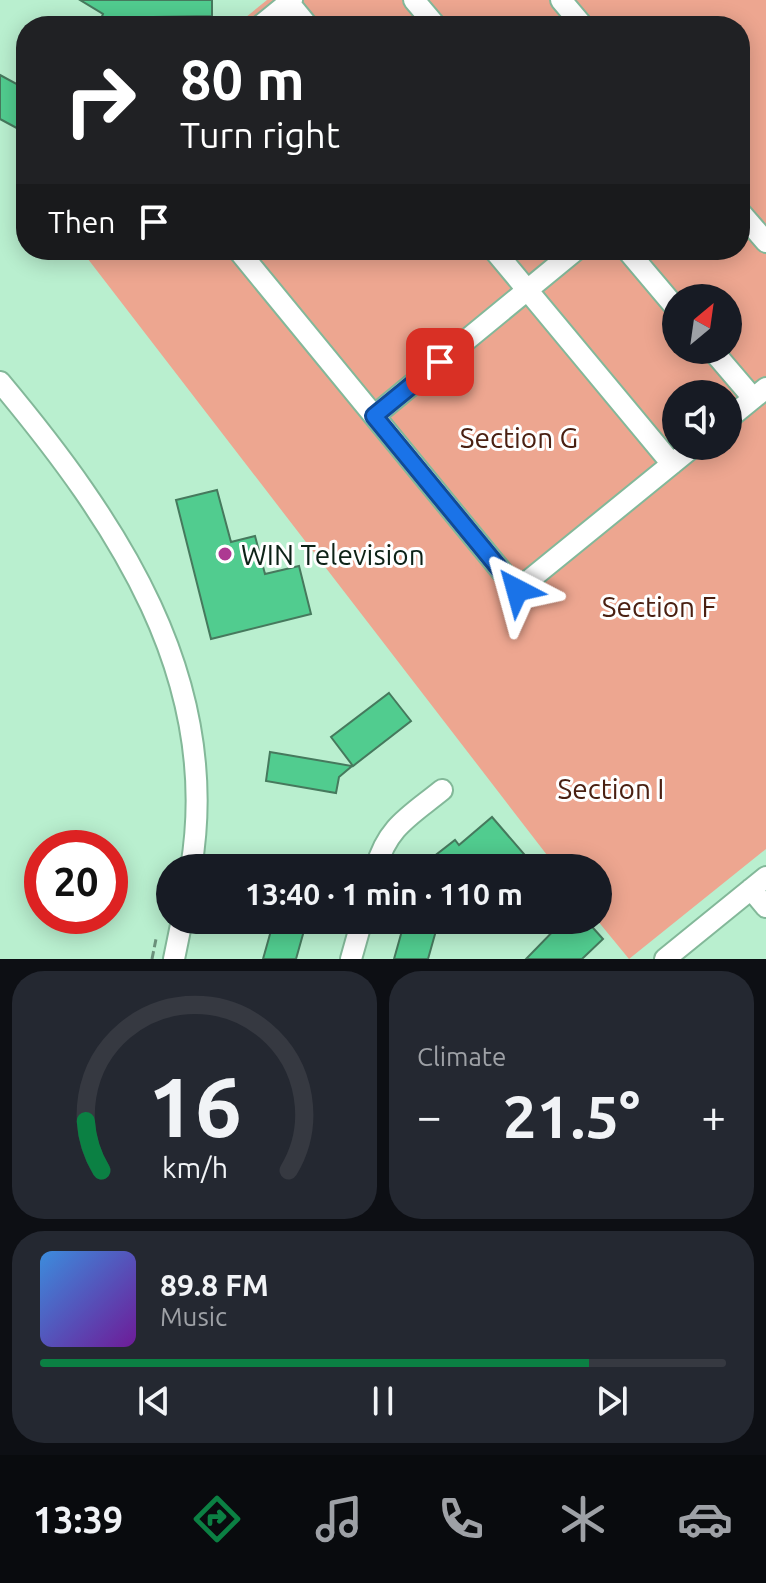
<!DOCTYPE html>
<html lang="en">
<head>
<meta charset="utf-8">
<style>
  body { margin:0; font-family:Ubuntu,sans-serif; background:#242831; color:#f1f3f6; height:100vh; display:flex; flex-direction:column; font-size:30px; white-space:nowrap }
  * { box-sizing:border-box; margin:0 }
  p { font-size:26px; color:#9ea1a6 }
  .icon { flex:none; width:44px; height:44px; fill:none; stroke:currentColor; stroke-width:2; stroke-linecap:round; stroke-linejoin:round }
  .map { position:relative; height:959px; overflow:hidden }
  .sheet { display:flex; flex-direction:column; gap:12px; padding:12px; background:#0d0f14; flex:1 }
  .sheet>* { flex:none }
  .top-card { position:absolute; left:16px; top:16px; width:734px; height:244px; border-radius:32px; box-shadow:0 4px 20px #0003; background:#202124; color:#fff; overflow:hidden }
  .needle { width:52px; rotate:29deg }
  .fabs { position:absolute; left:662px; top:284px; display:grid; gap:16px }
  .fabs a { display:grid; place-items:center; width:80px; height:80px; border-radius:50%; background:#171b24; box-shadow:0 4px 20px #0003; font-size:40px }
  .speed { position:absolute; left:24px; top:830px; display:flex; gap:16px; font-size:40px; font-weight:700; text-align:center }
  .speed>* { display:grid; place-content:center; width:104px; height:104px; border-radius:50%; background:#171b24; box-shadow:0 4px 20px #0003; line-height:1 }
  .speed .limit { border:12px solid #d22; background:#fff; color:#111 }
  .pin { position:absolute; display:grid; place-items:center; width:68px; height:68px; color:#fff; margin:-34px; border-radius:16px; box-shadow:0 4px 12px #0006 }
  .me { position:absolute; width:88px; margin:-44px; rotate:321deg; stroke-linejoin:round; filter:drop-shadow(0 0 6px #0008) }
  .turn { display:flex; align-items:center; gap:28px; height:168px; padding:0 32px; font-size:36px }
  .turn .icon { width:104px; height:104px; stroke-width:2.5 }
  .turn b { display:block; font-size:56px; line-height:68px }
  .then { display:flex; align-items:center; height:76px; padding:0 32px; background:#0003; gap:16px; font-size:30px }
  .big { font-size:60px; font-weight:700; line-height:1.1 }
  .sheet .widget { flex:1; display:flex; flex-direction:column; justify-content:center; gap:12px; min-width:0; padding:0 28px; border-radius:32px; background:#242831 }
  .sheet .dial { align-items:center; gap:0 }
  .dial svg { height:208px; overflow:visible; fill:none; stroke:#363941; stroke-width:7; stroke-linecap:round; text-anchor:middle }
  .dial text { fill:#f1f3f6; stroke:none }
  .song { display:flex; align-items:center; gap:24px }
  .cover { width:96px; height:96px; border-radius:12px; background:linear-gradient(135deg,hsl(210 70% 55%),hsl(280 70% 35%)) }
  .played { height:8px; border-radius:4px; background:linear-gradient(90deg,#0b8043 80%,#363941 80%) }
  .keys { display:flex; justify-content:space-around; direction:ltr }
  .heat { display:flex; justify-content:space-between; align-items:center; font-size:44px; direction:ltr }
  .sheet .tiles { flex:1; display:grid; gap:12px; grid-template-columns:1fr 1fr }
  .widget:last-child { grid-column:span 2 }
  .trip { position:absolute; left:156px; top:854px; width:456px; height:80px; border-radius:40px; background:#171b24; box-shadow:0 4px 20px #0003; font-weight:700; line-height:80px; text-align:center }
  .menu { display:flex; height:128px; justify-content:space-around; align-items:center; background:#090b0e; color:#9ea1a6 }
  .menu .icon { width:56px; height:56px }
  .menu .current { color:#0b8043 }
  .menu b { font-size:36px; color:#f1f3f6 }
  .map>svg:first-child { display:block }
  .green { fill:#eda690; fill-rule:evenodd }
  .building { fill:#51cc8f; stroke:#46795d; stroke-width:2 }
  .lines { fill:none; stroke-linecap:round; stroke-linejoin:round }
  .minor-casing { stroke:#83b899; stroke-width:24 }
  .path { stroke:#6a907a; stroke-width:3; stroke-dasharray:8 4; stroke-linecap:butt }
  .minor { stroke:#fff; stroke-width:20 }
  .route-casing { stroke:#114b97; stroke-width:20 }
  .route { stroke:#1a73e8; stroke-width:14 }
  .poi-dot { fill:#ad3992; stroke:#fff; stroke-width:3 }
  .labels { text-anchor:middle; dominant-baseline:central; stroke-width:6; stroke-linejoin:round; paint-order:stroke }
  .park-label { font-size:28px; fill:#4a2012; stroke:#fff }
  .poi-label { font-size:28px; fill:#0d2217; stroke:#fff; text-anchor:start }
</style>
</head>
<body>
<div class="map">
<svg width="766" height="959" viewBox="0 0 766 959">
  <rect width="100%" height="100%" fill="#b9efcf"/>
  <path class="green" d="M267,0H766V849L629,959L597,920L598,868H557L81,250H740V26H235ZM676,298H728V350H676ZM676,394H728V446H676Z"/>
  <path class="building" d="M80,0H212V16L153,17L150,26H98L103,14Z
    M0,75L26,89V133L0,119Z
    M217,490L231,542L255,536L265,574L299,566L311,614L211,639L176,500Z
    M389,693L411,721L353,766L331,737Z
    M270,752L352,766L339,777L336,793L266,781Z
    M492,817L536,868H494L485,857L471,868H419L455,840L459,845Z
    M274,920H307L296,959H263Z
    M405,920H439L428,959H394Z
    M564,920H586L603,939L582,959H526Z"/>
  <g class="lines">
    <defs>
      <path id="minor" d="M414,0L436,26
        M561,0L583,26
        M289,3L308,26
        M260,26L292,0
        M740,212L766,242
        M238,250L517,590L694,446
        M494,250L672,464
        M627,250L676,308
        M712,350L753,398
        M0,382C116,521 223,678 191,868
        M374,416L576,250
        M728,419L766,388
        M376,868C387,827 410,816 442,790
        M751,889L766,907
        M174,959L182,920
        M351,959L362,920
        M665,959L766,877"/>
    </defs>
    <use href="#minor" class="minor-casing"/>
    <path class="path" d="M163,913L170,883
      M152,959L156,939"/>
    <use href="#minor" class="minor"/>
  </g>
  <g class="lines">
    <defs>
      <path id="route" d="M440,362L374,416L517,590"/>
    </defs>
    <use href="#route" class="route-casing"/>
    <use href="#route" class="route"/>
  </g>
  <circle class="poi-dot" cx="225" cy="554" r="8"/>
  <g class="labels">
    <g class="park-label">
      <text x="519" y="437">Section G</text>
      <text x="659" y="606">Section F</text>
      <text x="611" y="788">Section I</text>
    </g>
    <g class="poi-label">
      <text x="241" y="554">WIN Television</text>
    </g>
  </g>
</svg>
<div class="fabs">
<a><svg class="needle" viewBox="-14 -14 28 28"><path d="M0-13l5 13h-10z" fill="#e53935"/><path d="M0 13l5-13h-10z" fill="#9ea1a6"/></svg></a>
<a><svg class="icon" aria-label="sound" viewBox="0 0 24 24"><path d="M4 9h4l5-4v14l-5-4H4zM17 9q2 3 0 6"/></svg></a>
</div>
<div class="speed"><div class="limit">20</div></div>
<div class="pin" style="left:440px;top:362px;background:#d93025"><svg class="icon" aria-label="arrive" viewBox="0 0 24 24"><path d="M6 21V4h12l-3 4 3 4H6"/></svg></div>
<svg class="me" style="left:517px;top:590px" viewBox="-20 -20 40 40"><path d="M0-17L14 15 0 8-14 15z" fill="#1a73e8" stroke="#fff" stroke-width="4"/></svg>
<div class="trip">13:40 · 1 min · 110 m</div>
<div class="top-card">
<div class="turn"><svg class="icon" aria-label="right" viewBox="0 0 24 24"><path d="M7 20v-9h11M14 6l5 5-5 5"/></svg><div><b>80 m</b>Turn right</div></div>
<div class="then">Then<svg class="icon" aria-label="arrive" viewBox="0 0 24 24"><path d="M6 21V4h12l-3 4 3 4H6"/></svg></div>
</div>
</div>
<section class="sheet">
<div class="tiles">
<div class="widget dial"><svg viewBox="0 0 100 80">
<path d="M14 69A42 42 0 1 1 86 69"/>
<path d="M14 69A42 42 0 0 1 8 50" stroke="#0b8043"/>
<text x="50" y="56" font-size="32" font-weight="700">16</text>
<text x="50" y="72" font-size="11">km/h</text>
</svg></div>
<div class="widget"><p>Climate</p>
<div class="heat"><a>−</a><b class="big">21.5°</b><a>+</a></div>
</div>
<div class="widget">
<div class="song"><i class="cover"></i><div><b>89.8 FM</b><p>Music</p></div></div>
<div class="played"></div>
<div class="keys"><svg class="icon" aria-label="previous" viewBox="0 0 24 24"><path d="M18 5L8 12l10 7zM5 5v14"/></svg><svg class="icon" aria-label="pause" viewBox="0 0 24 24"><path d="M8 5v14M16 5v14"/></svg><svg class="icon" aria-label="next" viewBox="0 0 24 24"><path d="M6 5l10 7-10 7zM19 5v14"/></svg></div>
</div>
</div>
</section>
<nav class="menu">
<b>13:39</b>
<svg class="icon current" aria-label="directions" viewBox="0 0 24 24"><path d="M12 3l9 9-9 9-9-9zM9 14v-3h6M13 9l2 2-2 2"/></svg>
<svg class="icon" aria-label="music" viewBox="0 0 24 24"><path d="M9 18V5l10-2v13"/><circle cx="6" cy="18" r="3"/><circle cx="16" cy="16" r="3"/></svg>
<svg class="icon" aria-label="phone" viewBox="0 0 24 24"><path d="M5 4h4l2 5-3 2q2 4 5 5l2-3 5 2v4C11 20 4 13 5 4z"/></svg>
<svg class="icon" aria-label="climate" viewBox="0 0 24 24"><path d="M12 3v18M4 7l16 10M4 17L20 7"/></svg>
<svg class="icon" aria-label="car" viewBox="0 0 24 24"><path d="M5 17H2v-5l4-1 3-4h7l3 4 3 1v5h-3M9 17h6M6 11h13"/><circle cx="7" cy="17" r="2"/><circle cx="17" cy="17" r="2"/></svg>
</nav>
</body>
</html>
